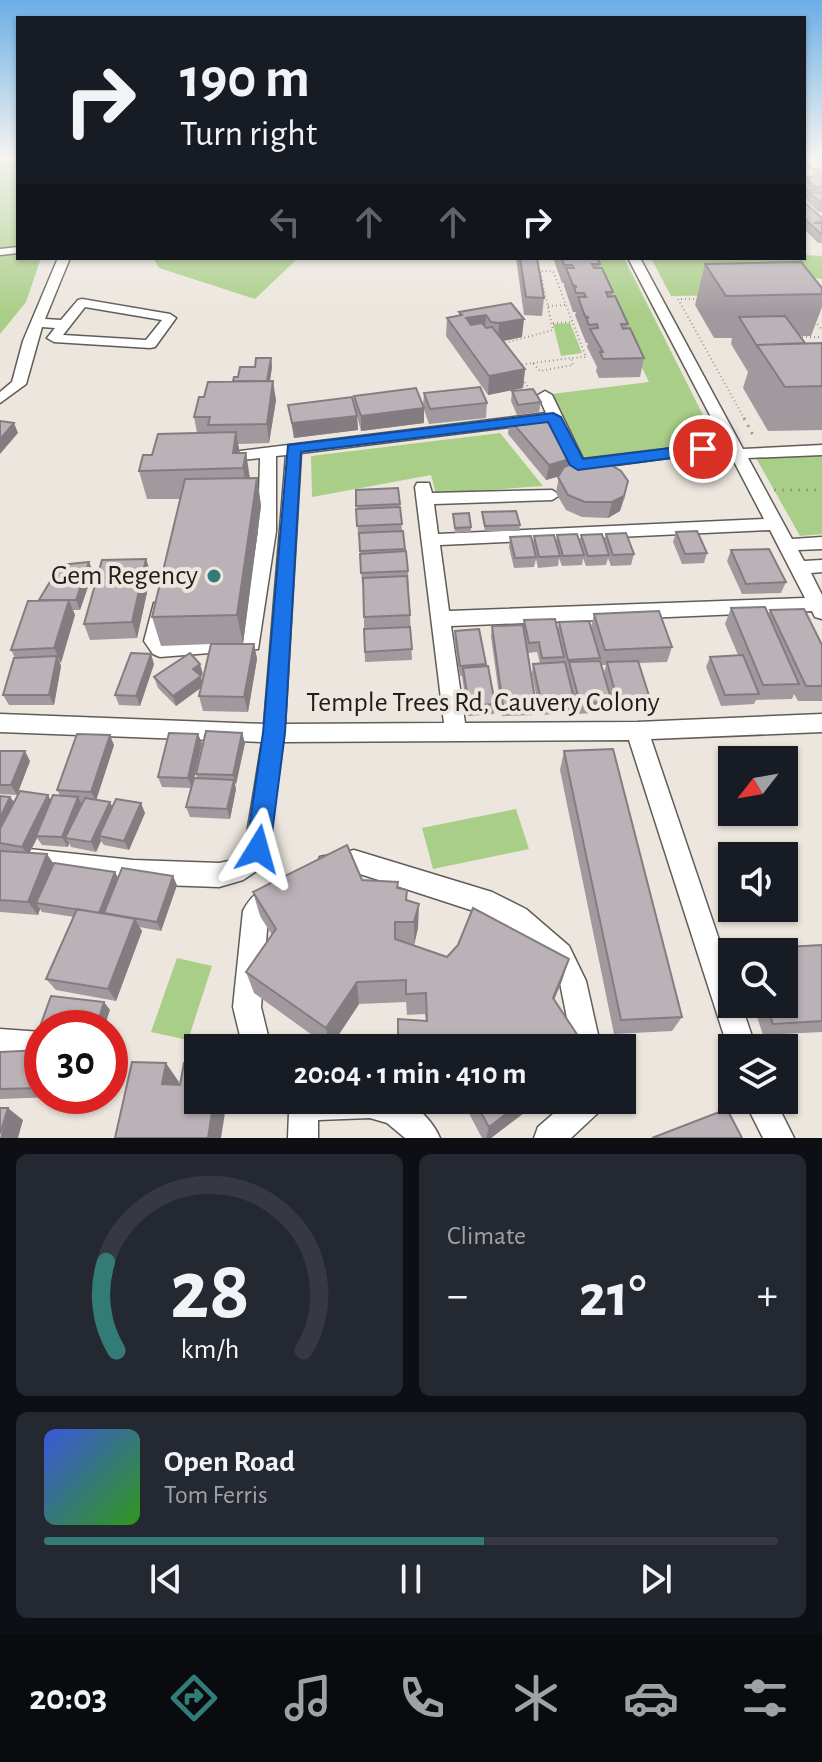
<!DOCTYPE html>
<html lang="en">
<head>
<meta charset="utf-8">
<style>
  body { margin:0; font-family:"Alegreya Sans",sans-serif; background:#242831; color:#f1f3f6; height:100vh; display:flex; flex-direction:column; font-size:30px; white-space:nowrap }
  * { box-sizing:border-box; margin:0 }
  p { font-size:26px; color:#9ea1a6 }
  .icon { flex:none; width:44px; height:44px; fill:none; stroke:currentColor; stroke-width:2; stroke-linecap:round; stroke-linejoin:round }
  .map { position:relative; height:1138px; overflow:hidden }
  .drawer { display:flex; flex-direction:column; gap:16px; padding:16px; background:#0d0f14; flex:1 }
  .drawer>* { flex:none }
  .guide { position:absolute; left:16px; top:16px; width:790px; height:244px; border-radius:0px; box-shadow:0 2px 6px #0004; background:#171b24; color:#f1f3f6; overflow:hidden }
  .needle { width:52px; rotate:239deg }
  .fabs { position:absolute; left:718px; top:746px; display:grid; gap:16px }
  .fabs a { display:grid; place-items:center; width:80px; height:80px; border-radius:0px; background:#171b24; box-shadow:0 2px 6px #0004; font-size:40px }
  .speed { position:absolute; left:24px; top:1010px; display:flex; gap:16px; font-size:40px; font-weight:700; text-align:center }
  .speed>* { display:grid; place-content:center; width:104px; height:104px; border-radius:50%; background:#171b24; box-shadow:0 2px 6px #0004; line-height:1 }
  .speed .limit { border:12px solid #d22; background:#fff; color:#111 }
  .pin { position:absolute; display:grid; place-items:center; width:68px; height:68px; color:#fff; margin:-34px; border:4px solid #fff; border-radius:50%; box-shadow:0 2px 8px #0007 }
  .me { position:absolute; width:88px; margin:-44px; rotate:8deg; stroke-linejoin:round; filter:drop-shadow(0 0 6px #0008) }
  .turn { display:flex; align-items:center; gap:28px; height:168px; padding:0 32px; font-size:36px }
  .turn .icon { width:104px; height:104px; stroke-width:2.5 }
  .turn b { display:block; font-size:56px; line-height:68px }
  .lanes { display:flex; align-items:center; height:76px; padding:0 32px; background:#0003; justify-content:center; gap:40px; direction:ltr }
  .lanes .off { opacity:.35 }
  .big { font-size:60px; font-weight:700; line-height:1.1 }
  .drawer .widget { flex:1; display:flex; flex-direction:column; justify-content:center; gap:12px; min-width:0; padding:0 28px; border-radius:12px; background:#242831 }
  .drawer .dial { align-items:center; gap:0 }
  .dial svg { height:208px; overflow:visible; fill:none; stroke:#363941; stroke-width:7; stroke-linecap:round; text-anchor:middle }
  .dial text { fill:#f1f3f6; stroke:none }
  .song { display:flex; align-items:center; gap:24px }
  .cover { width:96px; height:96px; border-radius:12px; background:linear-gradient(135deg,hsl(230 70% 55%),hsl(110 70% 35%)) }
  .played { height:8px; border-radius:4px; background:linear-gradient(90deg,#337b76 60%,#363941 60%) }
  .keys { display:flex; justify-content:space-around; direction:ltr }
  .heat { display:flex; justify-content:space-between; align-items:center; font-size:44px; direction:ltr }
  .drawer .tiles { flex:1; display:grid; gap:16px; grid-template-columns:1fr 1fr }
  .widget:last-child { grid-column:span 2 }
  .trip { position:absolute; left:184px; top:1034px; width:452px; height:80px; border-radius:0px; background:#171b24; box-shadow:0 2px 6px #0004; font-weight:700; line-height:80px; text-align:center }
  .tab-bar { display:flex; height:128px; justify-content:space-around; align-items:center; background:#090b0e; color:#9ea1a6 }
  .tab-bar .icon { width:56px; height:56px }
  .tab-bar .on { color:#337b76 }
  .tab-bar b { font-size:36px; color:#f1f3f6 }
  .map>svg:first-child { display:block }
  .green { fill:#a9ce87 }
  .lines { fill:none; stroke-linecap:round; stroke-linejoin:round }
  .minor-casing { stroke:#615d56; stroke-width:3 }
  .path-far1 { stroke:#9d9993; stroke-width:2; stroke-dasharray:1 3; stroke-linecap:butt }
  .path { stroke:#9d9993; stroke-width:3; stroke-dasharray:2 6; stroke-linecap:butt }
  .minor { fill:#fff; fill-rule:evenodd }
  .wall { fill:#a1999e }
  .shaded-wall { fill:#837d81 }
  .building { fill:#bbb2b8; stroke:#837d81; stroke-width:2 }
  .route { fill:#1a73e8; stroke:#114b97; stroke-width:2 }
  .poi-dot { fill:#337b76; stroke:#ece6de; stroke-width:3 }
  .labels { text-anchor:middle; dominant-baseline:central; stroke-width:8; stroke-linejoin:round; paint-order:stroke }
  .poi-label { font-size:28px; fill:#1f1d1a; stroke:#ece6de; text-anchor:end }
  .street-label { font-size:28px; fill:#1f1d1a; stroke:#ece6de }
</style>
</head>
<body>
<div class="map">
<svg width="822" height="1138" viewBox="0 0 822 1138">
  <rect width="100%" height="100%" fill="#ece6de"/>
  <path class="green" d="M0,156H18V258H41L26,302L0,334Z
    M804,255L822,256V279L790,274L799,294L671,296L651,258H804Z
    M153,258H298L255,299L159,268Z
    M589,258H624L717,443L583,459L552,394L649,382Z
    M570,323L582,353L561,356L553,324Z
    M500,433L543,486L436,494L431,475L312,497L311,456Z
    M822,456V534L800,536L756,458Z
    M516,809L529,849L433,869L422,828Z
    M177,958L212,966L188,1040L151,1032Z"/>
  <g class="lines">
    <defs>
      <path id="minor" d="M804,156H810L822,168V176L804,160Z
        M18,247V253L0,255V249Z
        M58,258H70L45,319L61,320L78,300L82,299L170,314L176,318L155,347L150,348L54,342L47,338L55,328L42,327L26,384L0,403V392L12,382L23,341ZM85,307L162,320L146,340L63,335Z
        M628,258H640L743,449L822,445V455L748,458L792,539L822,537V549L798,550L804,561L822,560V572L811,573L822,595V619L815,617L812,611L451,626L465,723L637,722L822,714V732L651,739L732,978V1004H741L756,1048H732V1058L728,1048L629,740L283,742L267,858L264,866L243,880L219,887L133,884L0,868V846L133,860L219,863L229,861L244,852L262,742L0,732V714L264,724L286,455L276,456V531L258,649L160,657L153,654L144,641L154,603H168L170,608L165,641L242,637L258,531L259,507L237,508L229,503L237,498L259,496L260,458L222,462L216,460L214,457L216,454L546,413L538,395L545,391L552,395L583,459L724,442ZM550,422L570,465L578,470L728,450L764,519L438,534L434,504L552,500L560,495L552,490L432,493L429,483H417L415,487L444,723L285,724L301,453ZM770,530L805,598L449,611L440,545Z
        M354,850L492,892L526,909L569,946L586,981L601,1048H573L560,983L551,964L508,927L486,915L354,872L329,877L320,873L317,865L320,857Z
        M275,882L284,885L287,894L284,903L268,917L261,1007L271,1048H243L233,1007L243,911C249,898 262,887 275,882Z
        M0,1029L42,1032V1058L0,1057Z
        M283,1100C303,1100 396,1096 407,1102C421,1109 434,1124 440,1138H405L387,1123L370,1118L318,1120V1138H288L289,1112Z
        M569,1100H606L601,1110L571,1138H534L538,1127Z
        M744,1100H775L794,1138H763Z"/>
    </defs>
    <use href="#minor" class="minor-casing"/>
    <path class="path-far1" d="M698,299H678L745,420
      M548,306L566,305
      M815,321L822,330
      M553,323L573,322
      M798,337H822
      M501,344L553,330L540,271H553L586,357L571,358L573,365L540,371L533,363L520,365
      M533,363L571,358
      M522,379L532,392"/>
    <path class="path" d="M744,418L755,439
      M774,490H822"/>
    <use href="#minor" class="minor"/>
  </g>
  <path class="wall" d="M813,156H822V166Z
    M815,167H822V212H818L807,201L808,199H804V180L805,177H815L813,175Z
    M804,202L822,218V243H818L804,229Z
    M516,258H537L544,298L542,316L524,315Z
    M553,258H597L600,264L599,268L613,292L612,297L628,324L627,328L644,358L640,377L599,378L596,371L597,367L587,347L588,343H586L575,315L576,312H573L564,286V283H562Z
    M705,264L822,288V307L811,336H800L805,343H822V430L768,431L743,388L748,372L731,344L732,338H714L695,305Z
    M511,303L522,337L503,341L525,369L523,388L488,395L446,336L447,318L459,316V312Z
    M271,358L272,367L270,381L276,400L269,443L238,444L240,453H246L250,478H257L261,506L243,644H254L257,659L248,712L203,711L199,696L201,688L176,706L158,688L154,677L203,674L200,676L202,682L211,644L161,646L152,617L180,499H147L139,471L152,455L197,433L194,417L204,397Z
    M512,391L541,402L539,412L517,415L511,401Z
    M424,393L487,403L486,418L429,424L424,410V423L361,431L357,416L358,430L294,438L288,405L355,409L354,396L423,406Z
    M509,419L570,459L569,465L625,497L620,511L608,518L582,517L566,510L556,493L559,476L546,480L508,434Z
    M398,488L402,531H403L408,571L412,660L365,662L363,583L362,584L359,536L358,537L356,490Z
    M482,512L520,525L519,531H485L482,517Z
    M453,514L471,527V532L455,533Z
    M676,532L707,553L704,563L682,564L673,542Z
    M606,534L634,554L631,565L611,566L608,558L606,565L586,566L583,558L582,565L562,566L559,558L558,566L538,568L536,559L534,567L514,568L509,547L510,537L533,544L534,536L556,543L557,535L580,542L581,535L604,542Z
    M731,550L786,582L781,593L742,594L727,561Z
    M146,559L151,574L137,638L90,640L84,624Z
    M89,562L93,572L80,610H73L75,615L60,663L61,666L54,705H9L3,695L15,658L11,650L39,600Z
    M731,608L768,615L770,610L822,645V701H798L794,694L792,699L756,700L754,704L721,706L706,667L710,657L738,655L725,624Z
    M594,614L672,647L667,662L638,663L651,702L648,712L615,713L604,672L606,665H602L612,702L609,712L577,714L571,687L575,703L572,713L540,715L532,674L533,664L540,663L537,652L528,653L536,705L535,715L502,716L491,637L492,626L523,627L524,620L558,630L559,622L591,628Z
    M455,631L486,664L495,704L494,714L468,716L462,676H460L454,641Z
    M154,664L140,706L119,705L115,695Z
    M242,733L245,743L235,785L236,789L230,819L190,817L186,807L191,788L162,787L158,777L202,743L194,778H197L196,774Z
    M114,745L96,800L110,802L112,807L145,813L129,850L104,845L101,841L96,852L71,847L69,843L68,847L42,845L37,838L30,852L54,864L118,878L177,885L161,931L139,927L142,931L116,1001L56,990L46,979L74,917L42,912L40,909L38,915L0,912V796L10,797L14,802L48,795L50,800L60,795L57,790Z
    M0,751L30,761L17,795L0,794Z
    M564,751L682,1017L672,1031L614,1034L560,770Z
    M362,880L398,882V889L408,900L418,928L414,945L447,957L569,959L554,1000L426,1021L425,1014L407,1015L406,1002L359,1004L330,1048L254,993L246,972L272,935L260,916L253,892Z
    M822,945V1032L763,1035L753,1004H784V952H746L748,949Z
    M42,1050V1096H81L0,1099V1052Z
    M462,1100H541L491,1138H482Z"/>
  <path class="shaded-wall" d="M486,315L485,333L465,337L466,318Z
    M524,319L522,337L498,342L499,323Z
    M271,358L272,367L268,393L267,383Z
    M525,369L523,388L488,395L489,376Z
    M273,381L276,400L269,443L267,424Z
    M424,408V423L361,431V416Z
    M357,416L358,430L294,438L292,423Z
    M14,423L18,433L0,454V439Z
    M236,432L241,460L233,453Z
    M246,453L250,481L248,497L243,468Z
    M570,459L567,474L546,480L549,465Z
    M257,478L261,506L243,644L237,615Z
    M628,481L620,511L608,518L612,502Z
    M146,559L151,574L137,638L132,622Z
    M89,562L93,572L80,610L76,600Z
    M69,600L75,615L61,663L54,648Z
    M254,644L257,659L248,712L244,697Z
    M151,654L154,664L140,706L136,696Z
    M57,656L61,666L54,705L49,695Z
    M200,664L203,674L196,679L193,669Z
    M201,676L203,686L176,706L173,696Z
    M242,733L245,743L236,785L233,775Z
    M198,734L202,743L192,788L188,778Z
    M110,735L114,745L96,801L91,792Z
    M25,751L30,761L17,795L11,785Z
    M234,780L236,789L230,819L227,809Z
    M48,795L53,805L36,836L37,838L28,856L22,847Z
    M10,797L17,806L0,841V818Z
    M78,797L83,806L65,838L69,843L68,847L62,837Z
    M110,802L115,812L99,836L101,841L96,852L91,842Z
    M141,803L145,813L129,850L124,841Z
    M47,854L56,867L36,903L40,909L38,915L28,902Z
    M115,872L120,881L107,914L99,913Z
    M173,876L177,885L161,931L157,922Z
    M419,904L418,928L414,945V922Z
    M135,919L142,931L116,1001L108,989Z
    M569,959L562,981L546,1019L553,998Z
    M357,982L359,1004L330,1048L326,1028Z
    M104,1002L110,1010L104,1028H96Z
    M166,1063L179,1082L175,1102L162,1084Z
    M214,1100H227L221,1138H208Z
    M524,1100H541L491,1138H486L489,1127Z
    M8,1108L23,1120L18,1138H0Z"/>
  <path class="building" d="M821,176L822,187H816L805,177Z
    M804,180L815,190H804Z
    M810,193H822V203H821Z
    M804,202L822,218V222L814,223H822V235L804,218Z
    M520,258H537L544,298L526,297Z
    M562,258H597L600,264H592L594,268H602L613,292H606L608,297L615,296L628,324H621L623,329L630,328L644,358L603,359L600,352H603L590,329L598,328L597,324L589,325L586,318H589L585,316L578,297H586L584,293H576L574,287H577L573,285L566,268H574L572,265H564Z
    M801,262L822,288V294L726,296L705,264Z
    M511,303L524,319L499,323L491,322L486,315L466,318L471,325L482,323L486,328L492,327L525,369L489,376L447,318L462,315L459,312Z
    M785,316L805,343L757,345V346L739,317Z
    M822,343V386L785,387L757,345Z
    M256,358H271L267,381H233L234,377H238L240,367H255Z
    M273,381L267,424L208,425L210,417H194L199,397H204L208,382Z
    M480,387L487,403L430,409L424,393Z
    M416,388L424,408L361,416L354,396Z
    M533,389L541,402L518,405L512,391Z
    M352,397L357,416L292,423L288,405Z
    M544,415L570,459L549,465L509,419Z
    M0,421L14,423L0,439Z
    M236,432L233,453H246L243,468L139,471L143,455H152L158,434Z
    M579,461L607,463L621,471L628,481L624,496L612,502H585L568,495L558,477L564,467Z
    M257,478L237,615L152,617L185,479Z
    M398,488L400,504L356,506V490Z
    M400,507L402,524L357,526L356,509Z
    M516,511L520,525L485,526L482,512Z
    M469,513L471,527L455,528L453,514Z
    M403,531L405,549L360,551L359,533Z
    M697,531L707,553L685,554L676,532Z
    M626,533L634,554L613,555L606,534Z
    M577,534L584,555L563,556L557,535Z
    M602,534L609,555L588,556L581,535Z
    M554,535L560,556L539,557L534,536Z
    M531,536L536,557L515,558L510,537Z
    M769,549L786,582L746,584L731,550Z
    M406,551L408,571L361,573L360,554Z
    M146,559L132,622L84,624L102,560Z
    M89,562L76,600H39L60,565Z
    M407,576L410,615L364,617L363,578Z
    M69,600L54,648L11,650L28,601Z
    M765,607L799,684L763,685L731,608Z
    M804,609L822,645V686H806L770,610Z
    M659,611L672,647L605,650L594,614Z
    M555,619L564,657L542,658L539,642L529,643L524,620Z
    M589,621L600,658L568,660L559,622Z
    M523,625L536,705L503,706L492,626Z
    M410,627L412,649L365,652L364,629Z
    M479,629L486,664L460,666L455,631Z
    M211,644H254L244,697L199,696Z
    M131,653L151,654L136,696L115,695Z
    M190,653L200,664L193,669L201,676L173,696L154,677Z
    M743,655L759,694L725,695L710,657Z
    M57,656L49,695H3L14,658Z
    M600,661L612,702L580,703L569,662Z
    M638,661L651,702L618,703L607,662Z
    M565,662L575,703L542,705L533,664Z
    M488,666L495,704L469,706L463,668Z
    M206,731L242,733L233,775L196,774Z
    M169,733L198,734L188,778L158,777Z
    M77,734L110,735L91,792L57,790Z
    M613,749L682,1017L621,1020L564,751Z
    M0,751H25L11,785H0Z
    M194,778L234,780L227,809L186,807Z
    M20,791L48,795L22,847L0,843V829Z
    M53,795L78,797L62,837L36,836Z
    M0,796L10,797L0,818Z
    M85,798L110,802L91,842L65,838Z
    M116,799L141,803L124,841L99,836Z
    M347,845L362,880L398,882L397,888L407,890L406,900L419,904L414,922H395V939L447,957L458,945L473,908L569,959L553,998L586,1048H398V1019L427,1021L426,993L406,994V980L357,982L326,1028L246,972L276,929L253,892Z
    M0,851L47,854L28,902L0,900Z
    M54,863L115,872L99,913L36,903Z
    M122,868L173,876L157,922L104,913Z
    M77,909L135,919L108,989L46,979Z
    M822,945V1021L773,1024L766,1004H784V952H749L748,949Z
    M51,996L104,1002L96,1028H42V1035H37Z
    M42,1050V1088L0,1089V1052Z
    M132,1062L166,1063L162,1084L180,1085L184,1063H198V1100H214L208,1138H115Z
    M474,1100H524L489,1127Z
    M0,1108H8L0,1134Z
    M727,1109L742,1138H652Z"/>
  <linearGradient id="sky" x2="0" y2="1"><stop stop-color="#6aaee6"/><stop offset="0.5" stop-color="#f6f4f0"/><stop offset="1" stop-color="#f6f4f0" stop-opacity="0"/></linearGradient>
  <rect width="822" height="315" fill="url(#sky)"/>
  <path class="route" d="M553,413L561,417L583,459L703,444L711,449L703,454L578,470L570,465L548,422L301,452L285,733L270,849L267,857L258,860L250,857L246,849L263,733L288,445Z"/>
  <circle class="poi-dot" cx="214" cy="576" r="8"/>
  <g class="labels">
    <g class="poi-label">
      <text x="198" y="576">Gem Regency</text>
    </g>
    <g class="street-label">
      <text x="483" y="703">Temple Trees Rd, Cauvery Colony</text>
    </g>
  </g>
</svg>
<div class="fabs">
<a><svg class="needle" viewBox="-14 -14 28 28"><path d="M0-13l5 13h-10z" fill="#e53935"/><path d="M0 13l5-13h-10z" fill="#9ea1a6"/></svg></a>
<a><svg class="icon" aria-label="sound" viewBox="0 0 24 24"><path d="M4 9h4l5-4v14l-5-4H4zM17 9q2 3 0 6"/></svg></a>
<a><svg class="icon" aria-label="search" viewBox="0 0 24 24"><circle cx="10" cy="10" r="6"/><path d="M15 15l6 6"/></svg></a>
<a><svg class="icon" aria-label="layers" viewBox="0 0 24 24"><path d="M12 4l9 5-9 5-9-5zM3 14l9 5 9-5"/></svg></a>
</div>
<div class="speed"><div class="limit">30</div></div>
<div class="pin" style="left:703px;top:449px;background:#d93025"><svg class="icon" aria-label="arrive" viewBox="0 0 24 24"><path d="M6 21V4h12l-3 4 3 4H6"/></svg></div>
<svg class="me" style="left:258px;top:849px" viewBox="-20 -20 40 40"><path d="M0-17L14 15 0 8-14 15z" fill="#1a73e8" stroke="#fff" stroke-width="4"/></svg>
<div class="trip">20:04 · 1 min · 410 m</div>
<div class="guide">
<div class="turn"><svg class="icon" aria-label="right" viewBox="0 0 24 24"><path d="M7 20v-9h11M14 6l5 5-5 5"/></svg><div><b>190 m</b>Turn right</div></div>
<div class="lanes"><svg class="icon off" aria-label="left" viewBox="0 0 24 24"><path d="M17 20v-9H6M10 6l-5 5 5 5"/></svg><svg class="icon off" aria-label="ahead" viewBox="0 0 24 24"><path d="M12 20V5M6 11l6-6 6 6"/></svg><svg class="icon off" aria-label="ahead" viewBox="0 0 24 24"><path d="M12 20V5M6 11l6-6 6 6"/></svg><svg class="icon" aria-label="right" viewBox="0 0 24 24"><path d="M7 20v-9h11M14 6l5 5-5 5"/></svg></div>
</div>
</div>
<section class="drawer">
<div class="tiles">
<div class="widget dial"><svg viewBox="0 0 100 80">
<path d="M14 69A42 42 0 1 1 86 69"/>
<path d="M14 69A42 42 0 0 1 10 35" stroke="#337b76"/>
<text x="50" y="56" font-size="32" font-weight="700">28</text>
<text x="50" y="72" font-size="11">km/h</text>
</svg></div>
<div class="widget"><p>Climate</p>
<div class="heat"><a>−</a><b class="big">21°</b><a>+</a></div>
</div>
<div class="widget">
<div class="song"><i class="cover"></i><div><b>Open Road</b><p>Tom Ferris</p></div></div>
<div class="played"></div>
<div class="keys"><svg class="icon" aria-label="previous" viewBox="0 0 24 24"><path d="M18 5L8 12l10 7zM5 5v14"/></svg><svg class="icon" aria-label="pause" viewBox="0 0 24 24"><path d="M8 5v14M16 5v14"/></svg><svg class="icon" aria-label="next" viewBox="0 0 24 24"><path d="M6 5l10 7-10 7zM19 5v14"/></svg></div>
</div>
</div>
</section>
<nav class="tab-bar">
<b>20:03</b>
<svg class="icon on" aria-label="directions" viewBox="0 0 24 24"><path d="M12 3l9 9-9 9-9-9zM9 14v-3h6M13 9l2 2-2 2"/></svg>
<svg class="icon" aria-label="music" viewBox="0 0 24 24"><path d="M9 18V5l10-2v13"/><circle cx="6" cy="18" r="3"/><circle cx="16" cy="16" r="3"/></svg>
<svg class="icon" aria-label="phone" viewBox="0 0 24 24"><path d="M5 4h4l2 5-3 2q2 4 5 5l2-3 5 2v4C11 20 4 13 5 4z"/></svg>
<svg class="icon" aria-label="climate" viewBox="0 0 24 24"><path d="M12 3v18M4 7l16 10M4 17L20 7"/></svg>
<svg class="icon" aria-label="car" viewBox="0 0 24 24"><path d="M5 17H2v-5l4-1 3-4h7l3 4 3 1v5h-3M9 17h6M6 11h13"/><circle cx="7" cy="17" r="2"/><circle cx="17" cy="17" r="2"/></svg>
<svg class="icon" aria-label="filters" viewBox="0 0 24 24"><path d="M4 7h16M4 17h16"/><circle cx="9" cy="7" r="2"/><circle cx="15" cy="17" r="2"/></svg>
</nav>
</body>
</html>
